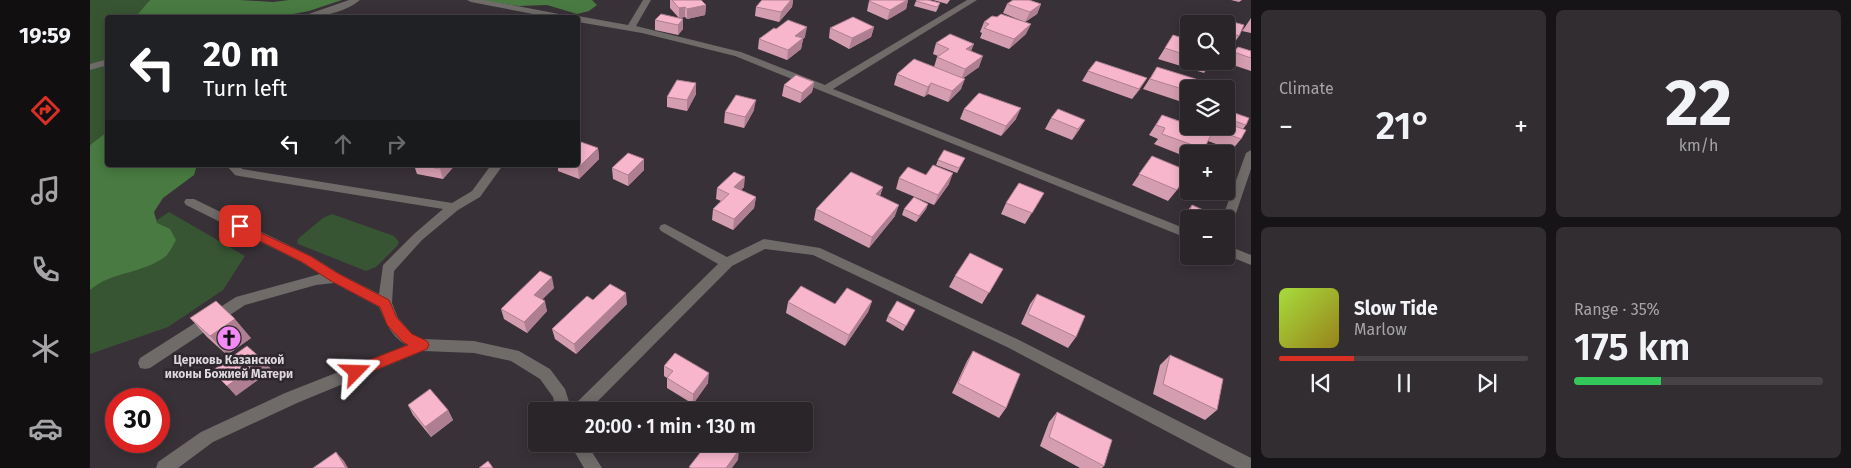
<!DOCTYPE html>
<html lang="en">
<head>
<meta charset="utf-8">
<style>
  body { margin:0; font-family:"Fira Sans",sans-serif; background:#322d31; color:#f1f3f6; height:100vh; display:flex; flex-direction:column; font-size:19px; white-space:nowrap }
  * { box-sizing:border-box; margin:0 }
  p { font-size:16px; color:#a5a5a8 }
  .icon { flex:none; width:28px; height:28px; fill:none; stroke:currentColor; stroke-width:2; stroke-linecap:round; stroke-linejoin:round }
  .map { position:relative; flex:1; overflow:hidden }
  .panel { display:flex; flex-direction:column; gap:10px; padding:10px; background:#171417; width:600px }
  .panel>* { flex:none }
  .guide { position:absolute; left:15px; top:15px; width:475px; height:152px; border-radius:5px; box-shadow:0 2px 12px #0003,0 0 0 1px #464246; background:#202124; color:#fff; overflow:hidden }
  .controls { position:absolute; left:1090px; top:15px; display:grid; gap:10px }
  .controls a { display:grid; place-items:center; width:55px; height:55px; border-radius:5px; background:#2a2529; box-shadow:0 2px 12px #0003,0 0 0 1px #464246; font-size:25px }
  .speed { position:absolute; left:15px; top:388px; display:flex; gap:10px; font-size:25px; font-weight:700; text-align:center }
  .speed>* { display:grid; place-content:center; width:65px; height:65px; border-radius:50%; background:#2a2529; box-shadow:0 2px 12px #0003,0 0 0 1px #464246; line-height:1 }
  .speed .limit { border:8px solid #d22; background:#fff; color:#111 }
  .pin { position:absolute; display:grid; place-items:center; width:42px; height:42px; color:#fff; margin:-21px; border-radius:10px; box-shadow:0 2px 8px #0006 }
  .me { position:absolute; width:55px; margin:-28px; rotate:68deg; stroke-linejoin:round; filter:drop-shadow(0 0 4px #0008) }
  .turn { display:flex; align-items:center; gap:18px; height:105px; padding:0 15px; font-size:22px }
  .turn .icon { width:65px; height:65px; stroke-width:2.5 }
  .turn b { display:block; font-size:35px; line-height:42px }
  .lanes { display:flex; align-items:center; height:48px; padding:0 15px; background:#0003; justify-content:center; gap:25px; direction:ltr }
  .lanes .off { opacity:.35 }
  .big { font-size:38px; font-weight:600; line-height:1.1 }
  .panel .card { flex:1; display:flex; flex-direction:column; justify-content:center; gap:8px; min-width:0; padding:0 18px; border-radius:8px; background:#322d31 }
  .panel .dial { align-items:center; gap:0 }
  .dial b { font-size:65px; line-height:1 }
  .song { display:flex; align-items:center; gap:15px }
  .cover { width:60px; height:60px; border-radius:8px; background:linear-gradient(135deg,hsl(80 70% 55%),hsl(50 70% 35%)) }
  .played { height:5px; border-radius:2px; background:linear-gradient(90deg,#d93025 30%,#464246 30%) }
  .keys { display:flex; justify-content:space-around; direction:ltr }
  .heat { display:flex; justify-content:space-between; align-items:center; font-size:28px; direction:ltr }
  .charge { height:8px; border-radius:4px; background:linear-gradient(90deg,#34c759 35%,#464246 0) }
  .panel .tiles { flex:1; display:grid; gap:10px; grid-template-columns:repeat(2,1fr) }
  .trip { position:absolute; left:438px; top:402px; width:285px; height:50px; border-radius:5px; background:#2a2529; box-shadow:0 2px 12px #0003,0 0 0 1px #464246; font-weight:600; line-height:50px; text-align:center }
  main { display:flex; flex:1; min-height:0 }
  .tabs { display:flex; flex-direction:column; width:90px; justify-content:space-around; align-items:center; background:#110f10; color:#a5a5a8 }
  .tabs .icon { width:35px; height:35px }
  .tabs .selected { color:#d93025 }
  .tabs b { font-size:22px; color:#f1f3f6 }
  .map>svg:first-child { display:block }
  .green { fill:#385533 }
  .forest { fill:#487a41 }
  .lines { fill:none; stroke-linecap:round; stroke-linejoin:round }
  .minor { fill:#6f6b69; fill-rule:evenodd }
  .wall { fill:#d59db0 }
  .shaded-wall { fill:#ae7f90 }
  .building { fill:#f8b6cd; stroke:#ae7f90 }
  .route { fill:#d93025; stroke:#8d1f18 }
  .labels { text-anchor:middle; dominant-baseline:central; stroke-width:5; stroke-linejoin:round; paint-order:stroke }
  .poi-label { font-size:12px; font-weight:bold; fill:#dcd8dc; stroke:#2e272d }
</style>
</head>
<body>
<main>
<nav class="tabs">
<b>19:59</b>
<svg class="icon selected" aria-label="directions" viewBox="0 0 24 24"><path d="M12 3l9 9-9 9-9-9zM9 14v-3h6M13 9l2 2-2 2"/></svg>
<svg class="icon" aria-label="music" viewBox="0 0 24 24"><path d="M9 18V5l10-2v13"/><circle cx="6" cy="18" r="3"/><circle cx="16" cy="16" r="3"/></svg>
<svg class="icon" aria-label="phone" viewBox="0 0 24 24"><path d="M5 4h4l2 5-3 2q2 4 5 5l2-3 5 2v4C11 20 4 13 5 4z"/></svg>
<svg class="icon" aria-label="climate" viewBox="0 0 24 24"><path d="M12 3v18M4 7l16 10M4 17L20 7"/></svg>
<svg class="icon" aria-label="car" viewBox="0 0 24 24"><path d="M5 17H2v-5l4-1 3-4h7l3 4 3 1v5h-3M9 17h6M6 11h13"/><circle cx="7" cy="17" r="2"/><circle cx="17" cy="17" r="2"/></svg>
</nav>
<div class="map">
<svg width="1161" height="468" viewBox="0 0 1161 468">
  <rect width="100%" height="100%" fill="#383137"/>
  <path class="green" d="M0,0H60L45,17L18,18L17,132L0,145Z
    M38,202L67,220L79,212L155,256L133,290L78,327L0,354V206Z
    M242,214L304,236L309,242L307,246L286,267L276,271L208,244L207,241L210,237L233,218Z"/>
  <path class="forest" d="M60,0H150L183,2L199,0H252L219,11L188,17H45Z
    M388,0H502L507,5L499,11L487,14L457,5L429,6Z
    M17,132L18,165H107L104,175L73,198L64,212L67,223L80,229L86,240C83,245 80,252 76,256C53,274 22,271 0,290V145Z"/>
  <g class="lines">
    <path class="minor" d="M259,0H270C255,13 226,18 207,18Z
      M377,0H395L485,17L488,16L538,25L553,0H561L546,26L651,52L735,85L877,0H887L743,89L1099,230V239L645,56L552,33L488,22V18H464L381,2Z
      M18,59V65L0,70V64Z
      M1161,150V169L1142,225L1136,229V219H1132L1156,153Z
      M136,165H149L152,169L362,203L382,191L401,165H413L390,197L368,210L332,240L304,271L302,303L308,318L322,334L333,339L384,341L429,351L460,369L475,389L481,408L628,264L571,231L569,228L571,225L575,224L637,257L674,239L730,248L929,340L1161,458V468H1146L919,348L723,255L675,249L642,266L498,411H466L463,397L450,379L421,361L384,353L333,351L207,403L123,442L88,468H66L68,462L111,432L195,393L317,345C302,338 295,321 289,307L244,283L226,285L155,305L60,368L55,369L50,368L48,363L50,358L146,297L230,274L211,262L96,205L94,202L96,199H104L221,256L250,274L289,294L293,265L324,234L353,209L149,176L145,175Z
      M1136,245L1161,255V265L1136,255Z
      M480,444H497L512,468H494Z"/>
  </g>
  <path class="wall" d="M580,0H611L616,5L615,15L597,19L595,17L589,18L580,8Z
    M672,0H703L702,7L689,22L665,16L666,7Z
    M781,0H818L816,9L797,20L777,11L779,1Z
    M843,0H860L857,4Z
    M1141,0H1152L1149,2Z
    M826,1L850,3L848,8L846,12L824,6Z
    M917,4H951L947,14L935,22L913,13Z
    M1161,18V33L1152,31L1155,27Z
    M593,19V29L588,35L565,30V20Z
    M894,22L936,34L919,49L890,38L892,33L890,32Z
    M1136,24L1149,36L1142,46L1136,44Z
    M784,27L781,37L759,49L739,38L740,28Z
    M1083,35L1099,40V61H1122L1114,73L1068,59Z
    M715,37L713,39L711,49L697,60L668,49L669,39Z
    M846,43L881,51L889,67L873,78L871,89L858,102L838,94L834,97L804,85L807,74L844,67L847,57L848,56L843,54Z
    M1148,47L1161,51V71L1137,63Z
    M1067,67L1099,92L1092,102L1053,89Z
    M998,71L1050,89L1042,99L992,81Z
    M724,82L722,92L710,103L692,96L694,85Z
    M606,83V94L597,111L577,107V97Z
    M874,109L926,119L911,136L870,119Z
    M1098,109L1099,110V126H1136V110L1156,125L1153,129L1151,139L1142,150L1118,141L1110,154H1099V158L1064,144L1068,139L1059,135L1072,115L1090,121Z
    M664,110L654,128L634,123L635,112Z
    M961,118L995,120L989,130L982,140L955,129Z
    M508,148L509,159L489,179L468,171V165H488Z
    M1062,156L1087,190L1078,201L1042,185Z
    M875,158L867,173L846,165L848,160Z
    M324,165H365L353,179L327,174Z
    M522,168L554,170L538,186L523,179Z
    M809,178L859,184L844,205L806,189Z
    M654,187L651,190L666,197L664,208L643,230L622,220L623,209L631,201L626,199L627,188Z
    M793,187L790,196L805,216L779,248L724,220L726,209Z
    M954,193L935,224L911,214L916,203Z
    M838,204L836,209L826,222L812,215L814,209Z
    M1102,205L1117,219H1099V225L1092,222L1097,211Z
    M913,269L892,304L859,287L865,276Z
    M464,288L452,299L457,311L437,333L414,319L411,309Z
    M947,294L986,337L978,348L931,324L940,304Z
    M503,300L537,304L486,354L465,339L462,329Z
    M782,301L778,312L755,346L696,313L698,302L745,304Z
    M825,310L813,331L796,321L798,316Z
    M100,318L161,338L137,355L117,337Z
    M883,351L916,408L909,418L862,393L877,361Z
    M1080,355L1127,410L1115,420L1063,394L1070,365Z
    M574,366L618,383L603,404L577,388V378L574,376Z
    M318,405L358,410L363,420L341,437L323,415Z
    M967,412L1014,466L1012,468H990L950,446L959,422Z"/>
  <path class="shaded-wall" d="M701,0H703L702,7L689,22L691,12Z
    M817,0H818L816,9L797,20L800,10Z
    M951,4L947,14L935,22L940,12Z
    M616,5L615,15L597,19V9Z
    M595,7V17L589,18V8Z
    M593,19V29L588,35V25Z
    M941,24L936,34L919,49L924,39Z
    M717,27L715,37L713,39L711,49L697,60L698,50L705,36Z
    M784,27L781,37L759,49L762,38Z
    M884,44L880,54L876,49Z
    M893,56L889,67L871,80L875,69Z
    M1057,78L1050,89L1042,99L1049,89Z
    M875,79L871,89L858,102L862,91Z
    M724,82L722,92L710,103L712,93Z
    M606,83V94L597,111V100Z
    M841,83L838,94L834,97L838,87Z
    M666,100L664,110L654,128L655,117Z
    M931,108L926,119L911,136L916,126Z
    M995,120L989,130L982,140L988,129Z
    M508,148L509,159L489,179L488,168Z
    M554,159V170L538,186V175Z
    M353,165H365L353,179L350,169Z
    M863,173L859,184L844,205L848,195Z
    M655,177L654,187L643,197L644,187Z
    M793,187L789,198L786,194Z
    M666,197L664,208L643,230L644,219Z
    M838,204L836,209L826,222L829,216Z
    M809,205L805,216L779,248L782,237Z
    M462,277L464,288L447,305L444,295Z
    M536,293L537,304L486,354L484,344Z
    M455,301L457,311L437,333L434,322Z
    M782,301L778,312L755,346L759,335Z
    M145,319L161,338L137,355L120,336Z
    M173,360L182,370L146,396L137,386Z
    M619,373L618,383L603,404V394Z
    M358,410L363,420L341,437L335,427Z
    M649,450L648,460L642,468H636Z
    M246,452L254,461L258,468H256Z"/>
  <path class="building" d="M582,0H611L616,5L597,9L595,7L589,8Z
    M672,0H701L691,12L666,7Z
    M781,0H817L800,10L779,1Z
    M827,0H838L850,3L847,7L826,1Z
    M923,0H939L951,4L940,12L917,4Z
    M571,14L593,19L588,25L565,20Z
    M911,14L941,24L924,39L894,28L899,24L894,22L902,16L907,17Z
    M1119,15L1154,25L1149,36L1136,32V24H1114Z
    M763,17L784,27L762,38L740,28Z
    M698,20L717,27L705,36L713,38L698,50L669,39L684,28L686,29Z
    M860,34L884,44L876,49L893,56L875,69L847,57L859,49L846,43Z
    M1083,35L1099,40V56L1075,48Z
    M1148,47L1161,51V58L1144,52Z
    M824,59L875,79L862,91L841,83L838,87L807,74Z
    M1006,61L1057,78L1049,89L998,71Z
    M1067,67L1106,79L1100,89H1099V91L1060,79Z
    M706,75L724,82L712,93L694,85Z
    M587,80L606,83L597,100L577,97Z
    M889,93L931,108L916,126L874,109Z
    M646,95L666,100L655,117L635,112Z
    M968,109L995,120L988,129L961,118Z
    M1098,109L1099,110V120L1093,118Z
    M1136,110L1159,118L1156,125L1136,118Z
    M1072,115L1099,125V126H1103L1122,133L1114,149L1072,134L1075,128L1066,125Z
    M1136,123L1156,130L1151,139L1115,126H1136Z
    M488,141L508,148L488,168L479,165H488Z
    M854,150L875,158L869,168L848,160Z
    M538,153L554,159L538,175L522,168Z
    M1062,156L1098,171L1087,190L1049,174Z
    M330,165H353L350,169Z
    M843,165L863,173L848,195L809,178L818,167L836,175Z
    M644,172L655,177L644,187L666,197L644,219L623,209L639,194L627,188Z
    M761,172L793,187L786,194L809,205L782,237L726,209Z
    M929,183L954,193L942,213L916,203Z
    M824,197L838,204L829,216L814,209Z
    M1102,205L1120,213L1117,219H1101L1097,217Z
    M880,253L913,269L899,293L865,276Z
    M450,271L462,277L444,295L455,301L434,322L411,309Z
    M520,284L536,293L484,344L462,329L497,296L503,300Z
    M711,286L745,304L757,288L782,301L759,335L698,302Z
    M947,294L995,316L986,337L938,314Z
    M126,301L145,319L120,336L100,318Z
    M807,301L825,310L816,326L798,316Z
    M157,346L173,360L137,386L122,371Z
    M883,351L930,374L916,408L868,383Z
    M585,353L619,373L603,394L577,378L583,371L574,366Z
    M1080,355L1133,379L1127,410L1073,384Z
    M340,389L358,410L335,427L318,405Z
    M967,412L1022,440L1014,466L959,437Z
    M617,444H639L649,450L636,468H601L599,467Z
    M246,452L256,468H223Z
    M398,461L403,468H389Z"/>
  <path class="route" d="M150,223L220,256L249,274L299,300L307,318L322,334L337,341L339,345L337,349L266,378L261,376L259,372L261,367L318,345L313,342L297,325L290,307L241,281L212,262L146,229L144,226L146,224Z"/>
  <defs>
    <symbol id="church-disc" viewBox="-11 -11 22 22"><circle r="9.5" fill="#f28af3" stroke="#2e272d"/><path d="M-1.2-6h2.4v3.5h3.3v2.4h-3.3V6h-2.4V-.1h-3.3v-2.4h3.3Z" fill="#111"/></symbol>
  </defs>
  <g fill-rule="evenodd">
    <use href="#church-disc" x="125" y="324" width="28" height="28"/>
  </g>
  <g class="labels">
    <g class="poi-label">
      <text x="139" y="360">Церковь Казанской<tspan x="139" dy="14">иконы Божией Матери</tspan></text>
    </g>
  </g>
</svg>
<div class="controls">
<a><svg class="icon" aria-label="search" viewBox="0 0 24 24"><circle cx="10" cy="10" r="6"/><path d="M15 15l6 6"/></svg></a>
<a><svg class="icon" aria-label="layers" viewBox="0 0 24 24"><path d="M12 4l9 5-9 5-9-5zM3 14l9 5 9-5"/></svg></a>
<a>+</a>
<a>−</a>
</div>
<div class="speed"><div class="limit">30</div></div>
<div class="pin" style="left:150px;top:226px;background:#d93025"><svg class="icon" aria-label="arrive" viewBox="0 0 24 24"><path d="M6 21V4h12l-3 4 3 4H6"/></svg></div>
<svg class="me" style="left:266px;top:372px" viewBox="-20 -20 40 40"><path d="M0-17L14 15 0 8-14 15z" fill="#d93025" stroke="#fff" stroke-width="4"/></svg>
<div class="trip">20:00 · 1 min · 130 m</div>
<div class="guide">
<div class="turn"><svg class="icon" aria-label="left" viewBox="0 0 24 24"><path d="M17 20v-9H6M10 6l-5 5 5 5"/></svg><div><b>20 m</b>Turn left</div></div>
<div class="lanes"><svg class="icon" aria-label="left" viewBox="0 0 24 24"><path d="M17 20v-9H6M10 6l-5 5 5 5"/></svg><svg class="icon off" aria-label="ahead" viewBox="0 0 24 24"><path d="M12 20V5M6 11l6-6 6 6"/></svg><svg class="icon off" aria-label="right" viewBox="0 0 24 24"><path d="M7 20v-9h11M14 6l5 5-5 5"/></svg></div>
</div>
</div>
<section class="panel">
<div class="tiles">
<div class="card"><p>Climate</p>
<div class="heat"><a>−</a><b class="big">21°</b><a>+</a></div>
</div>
<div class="card dial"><b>22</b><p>km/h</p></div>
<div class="card">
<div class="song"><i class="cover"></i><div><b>Slow Tide</b><p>Marlow</p></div></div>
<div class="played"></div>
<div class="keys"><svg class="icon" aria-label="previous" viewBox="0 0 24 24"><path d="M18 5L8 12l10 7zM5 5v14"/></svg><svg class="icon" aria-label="pause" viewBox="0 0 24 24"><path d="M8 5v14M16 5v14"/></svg><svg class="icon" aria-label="next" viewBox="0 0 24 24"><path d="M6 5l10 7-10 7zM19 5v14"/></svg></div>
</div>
<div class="card"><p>Range · 35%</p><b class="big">175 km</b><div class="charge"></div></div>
</div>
</section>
</main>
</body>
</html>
